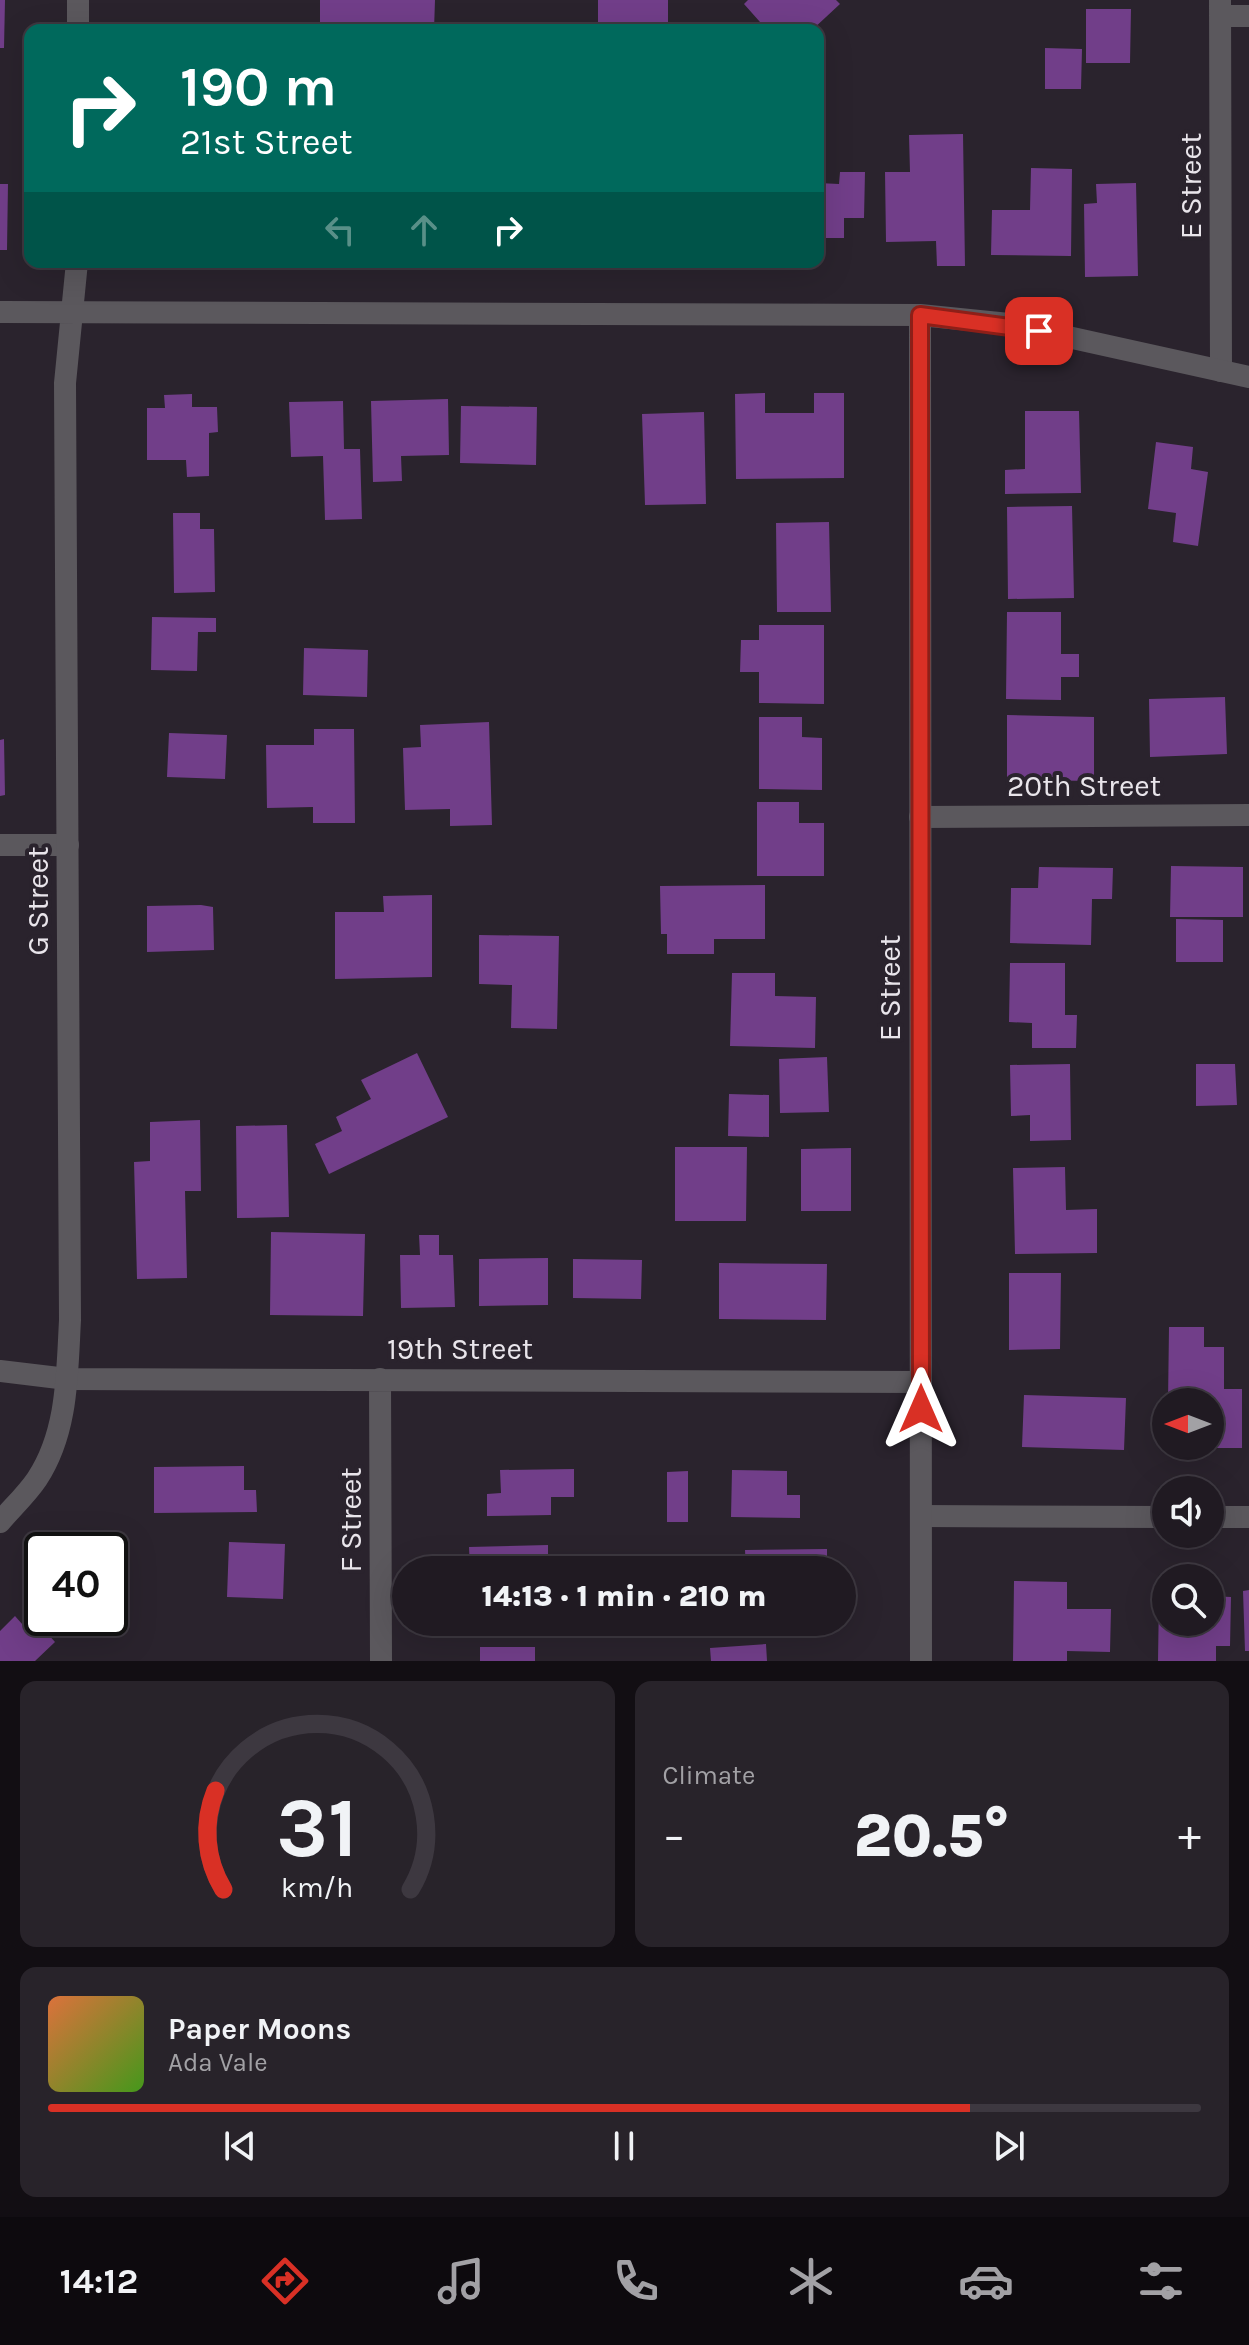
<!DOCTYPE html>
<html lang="en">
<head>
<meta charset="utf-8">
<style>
  body { margin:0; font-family:Karla,sans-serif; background:#28232a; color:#f1f3f6; height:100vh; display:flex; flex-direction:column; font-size:30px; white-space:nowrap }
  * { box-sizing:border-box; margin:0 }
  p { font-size:26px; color:#a2a1a5 }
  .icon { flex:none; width:44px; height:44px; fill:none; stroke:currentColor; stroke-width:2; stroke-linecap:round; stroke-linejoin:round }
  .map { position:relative; height:1661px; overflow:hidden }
  .details { display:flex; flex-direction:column; gap:20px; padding:20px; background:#120e13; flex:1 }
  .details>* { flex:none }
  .banner { position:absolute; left:24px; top:24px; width:800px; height:244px; border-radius:16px; box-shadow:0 8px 32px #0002,0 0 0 2px #3d3840; background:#00695c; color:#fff; overflow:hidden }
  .needle { width:52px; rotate:270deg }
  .controls { position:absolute; left:1152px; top:1388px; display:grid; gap:16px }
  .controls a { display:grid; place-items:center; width:72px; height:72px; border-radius:50%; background:#201a22; box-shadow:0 8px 32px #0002,0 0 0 2px #3d3840; font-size:40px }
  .speed { position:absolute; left:24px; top:1532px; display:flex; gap:16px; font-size:40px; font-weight:700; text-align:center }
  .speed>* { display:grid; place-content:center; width:104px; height:104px; border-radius:50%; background:#201a22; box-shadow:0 8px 32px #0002,0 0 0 2px #3d3840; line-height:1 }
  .speed .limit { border:4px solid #111; border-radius:12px; background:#fff; color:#111 }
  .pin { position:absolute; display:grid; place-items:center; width:68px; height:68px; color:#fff; margin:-34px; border-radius:16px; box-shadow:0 4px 12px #0006 }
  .me { position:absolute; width:88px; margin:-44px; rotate:0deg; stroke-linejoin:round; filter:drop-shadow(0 0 6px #0008) }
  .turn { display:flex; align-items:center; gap:28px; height:168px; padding:0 24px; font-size:36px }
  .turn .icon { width:104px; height:104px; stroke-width:2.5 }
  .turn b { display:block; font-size:56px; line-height:68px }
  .lanes { display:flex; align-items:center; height:76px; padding:0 24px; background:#0003; justify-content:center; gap:40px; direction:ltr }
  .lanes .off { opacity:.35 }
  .big { font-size:60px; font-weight:800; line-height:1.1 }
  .details .card { flex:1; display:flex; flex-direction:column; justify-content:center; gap:12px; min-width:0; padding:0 28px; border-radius:16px; background:#28232a }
  .details .dial { align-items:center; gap:0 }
  .dial svg { height:208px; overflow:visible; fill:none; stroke:#3d3840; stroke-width:7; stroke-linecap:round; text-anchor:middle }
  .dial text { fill:#f1f3f6; stroke:none }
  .song { display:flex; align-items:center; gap:24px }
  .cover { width:96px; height:96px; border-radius:12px; background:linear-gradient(135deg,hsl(20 70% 55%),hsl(100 70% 35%)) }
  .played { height:8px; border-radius:4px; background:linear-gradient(90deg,#d93025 80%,#3d3840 80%) }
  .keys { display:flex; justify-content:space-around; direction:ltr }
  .heat { display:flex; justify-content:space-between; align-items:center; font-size:44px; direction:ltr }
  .details .tiles { flex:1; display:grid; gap:20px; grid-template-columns:1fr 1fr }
  .card:last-child { grid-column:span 2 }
  .trip { position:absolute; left:392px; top:1556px; width:464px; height:80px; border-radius:40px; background:#201a22; box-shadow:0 8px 32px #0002,0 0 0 2px #3d3840; font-weight:800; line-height:80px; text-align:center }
  .tab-bar { display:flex; height:128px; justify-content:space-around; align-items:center; background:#0d0a0e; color:#a2a1a5 }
  .tab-bar .icon { width:56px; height:56px }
  .tab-bar .current { color:#d93025 }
  .tab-bar b { font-size:36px; color:#f1f3f6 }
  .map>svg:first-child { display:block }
  .building { fill:#713e89 }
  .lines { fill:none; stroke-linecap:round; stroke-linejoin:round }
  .minor { stroke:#5b585d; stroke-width:22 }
  .tertiary { stroke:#5b585d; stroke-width:22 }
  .route-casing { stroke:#8d1f18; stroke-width:20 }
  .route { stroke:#d93025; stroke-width:14 }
  .labels { text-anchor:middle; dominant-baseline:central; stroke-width:8; stroke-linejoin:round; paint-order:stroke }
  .street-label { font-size:30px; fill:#e9e5eb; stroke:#2a232d }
</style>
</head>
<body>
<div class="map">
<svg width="1249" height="1661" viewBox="0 0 1249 1661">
  <rect width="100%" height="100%" fill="#2a232d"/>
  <path class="building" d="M0,0H5L4,48H0Z
    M320,0H435L434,30H320Z
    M598,0H668V30H598Z
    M748,0H836L840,4L812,30H767L744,4Z
    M1086,9H1131L1130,63H1086Z
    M1045,48L1082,49L1081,89H1045Z
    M963,134L965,266H937L936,241L886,242L885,172H910L909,135Z
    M1031,168L1072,169L1071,256L991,255L992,210H1030Z
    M840,172H865L864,218H844V238H818V183L839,184Z
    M1136,183L1138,276L1085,277L1084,204L1097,203L1096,184Z
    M0,184H8L7,250H0Z
    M765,393V413H814V393H844V478L736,479L735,394Z
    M192,394V407H217L218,432L209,433V476L187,477L186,460H147V408H165L164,395Z
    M448,399L449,455L401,456L402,481L373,482L371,401Z
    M343,401L344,449H360L362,519L325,520L323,456L291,457L289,402Z
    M461,406L537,407L536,465L460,463Z
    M1025,411H1079L1081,493L1005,494V470L1025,469Z
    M704,412L706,504L645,505L642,414Z
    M1156,442L1193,447L1191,469L1208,472L1198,546L1173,542L1176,513L1148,509Z
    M1072,506L1074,598L1008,599L1007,507Z
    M173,513H200V529H214L215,592L174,593Z
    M829,522L831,612H777L776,523Z
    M1007,612H1061V654H1079V677H1061V700L1006,699Z
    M152,617L216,618V632H198L197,671L151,670Z
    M759,625H824V704L759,703V672H740L741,640H759Z
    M304,648L368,650L367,697L303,695Z
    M1225,697L1227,754L1150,757L1149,699Z
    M1007,715L1094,717V781L1007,780Z
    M759,717H802V737L822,738V790L759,789Z
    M489,722L492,825L450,826V809L405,810L403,748L421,747L420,725Z
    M314,729H354L355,823H313V807L267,808L266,745H314Z
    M169,733L227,735L225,779L167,777Z
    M4,739L5,795L0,796V740Z
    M757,802H799V823H824V876H757Z
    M1171,866L1243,867V917H1170Z
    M1039,867L1113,868L1112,899H1092L1091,945L1010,943L1011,888H1038Z
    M765,885V939H714V954H667V934H661L660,886Z
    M432,895V977L335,979V912H384L383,896Z
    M201,905L213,907L214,950L147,952V906Z
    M1176,919L1223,920V962H1176Z
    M479,935L559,936L557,1029L511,1028L512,985L479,984Z
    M1010,963H1065V1015H1077L1076,1048H1032V1023L1009,1022Z
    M732,973H775V996L816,997L815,1048L730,1046Z
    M417,1053L448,1117L329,1174L315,1144L342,1131L336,1117L371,1099L361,1080Z
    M827,1057L829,1112L780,1113L779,1059Z
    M1070,1064L1071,1140L1030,1141V1115L1011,1116L1010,1065Z
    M1196,1064H1235L1237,1105L1196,1106Z
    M729,1094L769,1095V1137L728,1136Z
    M200,1120L201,1191H185L187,1278L137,1279L134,1162L150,1161V1122Z
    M287,1125L289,1217L237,1218L236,1126Z
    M675,1147H747L746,1221H675Z
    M851,1148V1211H801V1149Z
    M1065,1167L1066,1210L1097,1209V1253L1015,1254L1013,1168Z
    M271,1232L365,1234L363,1316L270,1315Z
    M419,1235H439V1255H453L455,1307L401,1308L400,1255H420Z
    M548,1258V1305L479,1306V1259Z
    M573,1259L642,1260L641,1299L573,1298Z
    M719,1263L827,1264L826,1320L719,1319Z
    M1009,1273H1061L1060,1349L1009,1350Z
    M1169,1327H1204V1347H1224V1389H1242V1448H1210V1402H1168Z
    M1024,1395L1126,1398L1124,1450L1022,1447Z
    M244,1466V1490H256L257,1512L154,1513V1467Z
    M574,1469V1497H551V1515L487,1516V1494L501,1493L500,1470Z
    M732,1470L787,1471V1495H800V1518L731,1517Z
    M688,1471V1522H667V1472Z
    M229,1542L285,1544L283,1599L227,1597Z
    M548,1545V1570H470L469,1547Z
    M827,1549V1570H746L745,1550Z
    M1014,1581L1067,1582V1609H1111L1110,1652L1067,1651V1661H1013Z
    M1249,1590V1651H1245L1243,1591Z
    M1159,1595L1166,1596V1622H1210V1596L1231,1597L1230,1646H1216V1661H1158Z
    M15,1616L30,1633L39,1624L55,1642L35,1661H0V1631Z
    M716,1622H809V1628L717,1629Z
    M766,1644L767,1661H711L710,1648Z
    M480,1647H535V1661H480Z"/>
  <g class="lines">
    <path class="minor" d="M1220,0L1221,371
      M1220,16H1249
      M920,817L1249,815
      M0,845H68
      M0,1371L67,1379L921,1382
      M380,1379L381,1661
      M921,1516L1166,1517
      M1210,1517H1249"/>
    <path class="tertiary" d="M78,0V30
      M0,312L920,315L1009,324L1249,377
      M920,315L921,1661
      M0,1522C12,1508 27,1494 37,1479C68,1432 67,1374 70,1320L65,383L77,262"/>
  </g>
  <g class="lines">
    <defs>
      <path id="route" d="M921,1409L920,315L1039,331"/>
    </defs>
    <use href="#route" class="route-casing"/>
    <use href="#route" class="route"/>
  </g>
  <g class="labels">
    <g class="street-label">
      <text transform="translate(1191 186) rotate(-90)">E Street</text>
      <text x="1084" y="786">20th Street</text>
      <text transform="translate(38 901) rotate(-90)">G Street</text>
      <text transform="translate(890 988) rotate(-90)">E Street</text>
      <text x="460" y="1349">19th Street</text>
      <text transform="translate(351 1520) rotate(-90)">F Street</text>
    </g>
  </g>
</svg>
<div class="controls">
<a><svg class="needle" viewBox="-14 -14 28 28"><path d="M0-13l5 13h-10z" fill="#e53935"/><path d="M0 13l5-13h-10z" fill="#a2a1a5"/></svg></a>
<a><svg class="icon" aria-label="sound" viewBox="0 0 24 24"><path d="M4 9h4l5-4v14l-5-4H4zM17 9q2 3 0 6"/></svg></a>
<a><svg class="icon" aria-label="search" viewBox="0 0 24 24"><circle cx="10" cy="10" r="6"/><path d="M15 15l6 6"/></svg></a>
</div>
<div class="speed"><div class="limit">40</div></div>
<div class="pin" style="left:1039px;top:331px;background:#d93025"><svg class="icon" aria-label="arrive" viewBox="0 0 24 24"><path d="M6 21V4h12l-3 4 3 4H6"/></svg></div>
<svg class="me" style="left:921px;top:1409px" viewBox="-20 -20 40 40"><path d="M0-17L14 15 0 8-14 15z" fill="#d93025" stroke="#fff" stroke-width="4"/></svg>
<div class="trip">14:13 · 1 min · 210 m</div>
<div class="banner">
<div class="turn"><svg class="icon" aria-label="right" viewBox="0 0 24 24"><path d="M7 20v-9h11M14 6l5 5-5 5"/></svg><div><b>190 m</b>21st Street</div></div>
<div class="lanes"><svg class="icon off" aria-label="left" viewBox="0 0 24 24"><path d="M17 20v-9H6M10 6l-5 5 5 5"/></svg><svg class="icon off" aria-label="ahead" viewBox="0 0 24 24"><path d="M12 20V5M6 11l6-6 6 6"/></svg><svg class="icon" aria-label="right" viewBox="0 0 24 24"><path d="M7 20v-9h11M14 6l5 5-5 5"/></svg></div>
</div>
</div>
<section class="details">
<div class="tiles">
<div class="card dial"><svg viewBox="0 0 100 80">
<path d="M14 69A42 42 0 1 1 86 69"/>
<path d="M14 69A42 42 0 0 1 11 31" stroke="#d93025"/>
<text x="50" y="56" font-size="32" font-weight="700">31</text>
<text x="50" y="72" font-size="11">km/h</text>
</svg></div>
<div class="card"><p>Climate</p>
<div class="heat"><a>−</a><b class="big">20.5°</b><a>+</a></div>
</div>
<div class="card">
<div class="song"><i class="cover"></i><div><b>Paper Moons</b><p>Ada Vale</p></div></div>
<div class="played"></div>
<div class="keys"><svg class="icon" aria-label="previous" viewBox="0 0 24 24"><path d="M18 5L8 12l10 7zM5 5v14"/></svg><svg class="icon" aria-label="pause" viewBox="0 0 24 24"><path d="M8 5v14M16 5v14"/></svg><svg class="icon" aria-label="next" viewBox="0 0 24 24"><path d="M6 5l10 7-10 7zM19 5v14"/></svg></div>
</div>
</div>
</section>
<nav class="tab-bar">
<b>14:12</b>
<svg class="icon current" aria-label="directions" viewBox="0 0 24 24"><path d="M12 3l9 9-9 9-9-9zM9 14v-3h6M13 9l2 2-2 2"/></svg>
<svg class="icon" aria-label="music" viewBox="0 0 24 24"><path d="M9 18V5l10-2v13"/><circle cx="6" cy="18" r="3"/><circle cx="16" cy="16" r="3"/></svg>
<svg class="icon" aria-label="phone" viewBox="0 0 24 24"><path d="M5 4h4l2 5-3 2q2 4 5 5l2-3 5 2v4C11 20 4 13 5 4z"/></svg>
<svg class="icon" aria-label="climate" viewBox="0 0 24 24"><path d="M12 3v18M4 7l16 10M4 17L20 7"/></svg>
<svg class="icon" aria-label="car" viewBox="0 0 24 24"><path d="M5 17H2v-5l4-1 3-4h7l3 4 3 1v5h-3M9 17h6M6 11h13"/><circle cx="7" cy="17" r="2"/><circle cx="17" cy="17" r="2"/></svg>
<svg class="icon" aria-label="filters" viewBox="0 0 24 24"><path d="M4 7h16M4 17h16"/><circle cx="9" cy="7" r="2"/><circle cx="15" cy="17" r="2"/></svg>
</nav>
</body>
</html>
